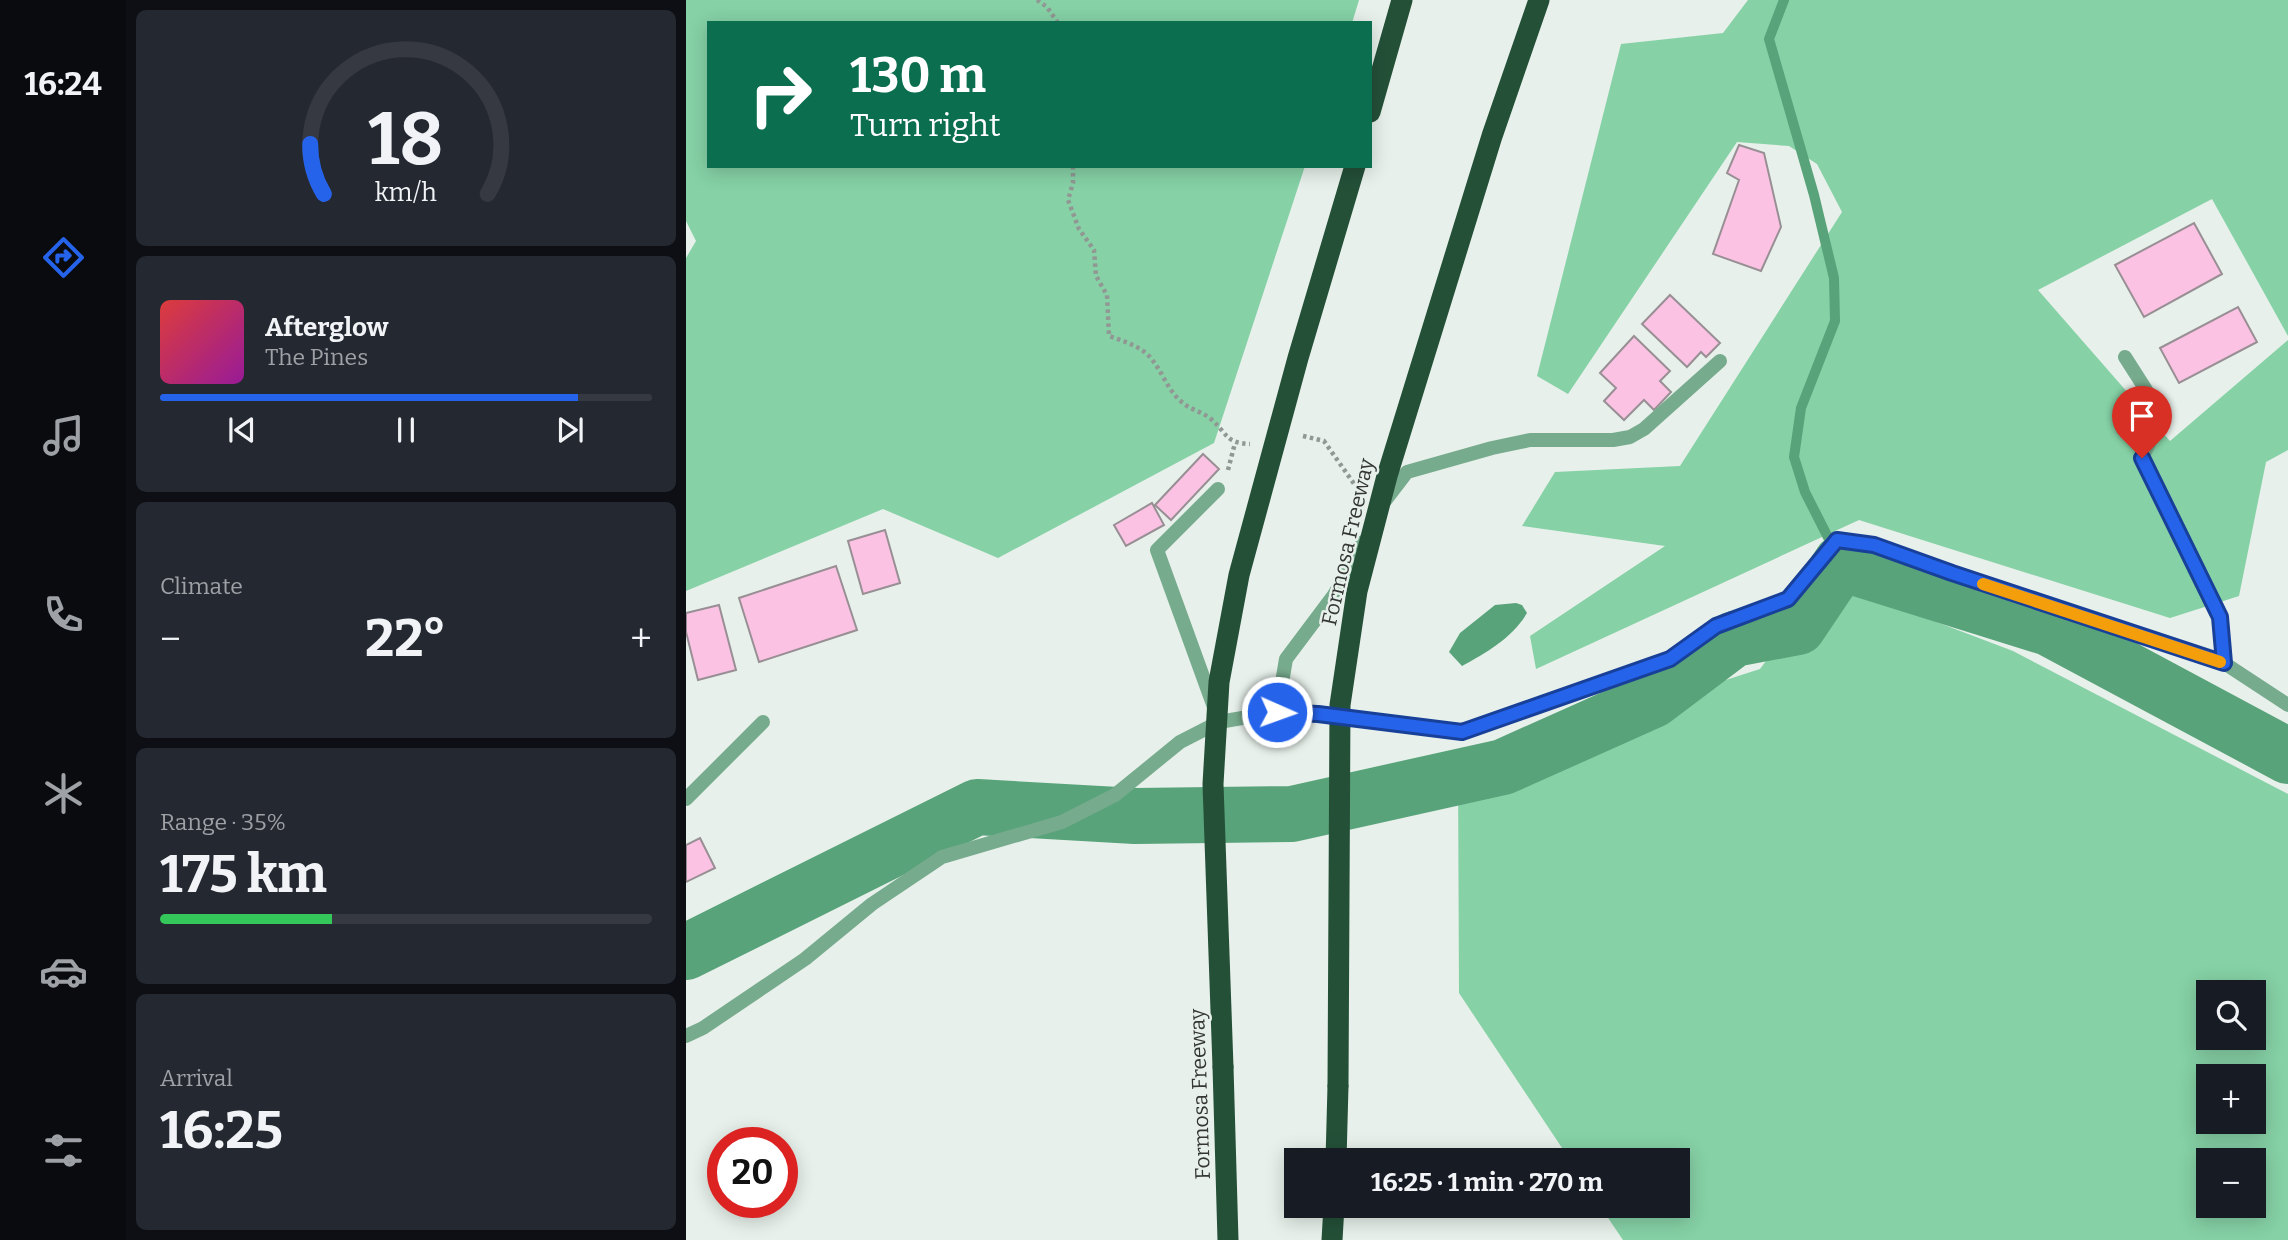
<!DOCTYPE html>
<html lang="en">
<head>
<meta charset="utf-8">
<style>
  body { margin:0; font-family:Bitter,serif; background:#242831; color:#f1f3f6; height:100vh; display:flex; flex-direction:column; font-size:26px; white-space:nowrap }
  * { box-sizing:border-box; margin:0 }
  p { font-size:23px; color:#9ea1a6 }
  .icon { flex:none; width:38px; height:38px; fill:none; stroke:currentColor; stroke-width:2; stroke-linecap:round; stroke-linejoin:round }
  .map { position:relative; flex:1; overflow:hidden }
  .details { display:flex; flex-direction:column; gap:10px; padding:10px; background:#0d0f14; width:560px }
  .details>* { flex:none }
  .banner { position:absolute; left:21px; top:21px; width:665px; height:147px; border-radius:0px; box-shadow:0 4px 18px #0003; background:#0b6e4f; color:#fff; overflow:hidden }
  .buttons { position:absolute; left:1510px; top:980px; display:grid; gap:14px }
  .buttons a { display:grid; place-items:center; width:70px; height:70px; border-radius:0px; background:#171b24; box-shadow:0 4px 18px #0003; font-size:35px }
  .speed { position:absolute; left:21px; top:1127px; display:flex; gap:14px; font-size:35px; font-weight:700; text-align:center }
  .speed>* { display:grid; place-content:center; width:91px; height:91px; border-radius:50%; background:#171b24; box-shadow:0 4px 18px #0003; line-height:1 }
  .speed .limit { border:10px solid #d22; background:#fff; color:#111 }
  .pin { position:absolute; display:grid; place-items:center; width:60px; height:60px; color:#fff; margin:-72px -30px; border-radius:50% 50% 50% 0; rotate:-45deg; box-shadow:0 0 7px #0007 }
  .pin .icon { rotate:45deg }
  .me { position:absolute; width:77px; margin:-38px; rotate:92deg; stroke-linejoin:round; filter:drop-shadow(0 0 5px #0008) }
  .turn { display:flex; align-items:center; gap:24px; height:147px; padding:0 28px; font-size:32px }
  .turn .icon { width:91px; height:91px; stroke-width:2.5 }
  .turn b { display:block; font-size:49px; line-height:60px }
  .big { font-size:52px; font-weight:700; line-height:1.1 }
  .details .widget { flex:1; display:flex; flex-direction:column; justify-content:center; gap:10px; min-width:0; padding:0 24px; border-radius:10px; background:#242831 }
  .details .dial { align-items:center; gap:0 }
  .dial svg { height:182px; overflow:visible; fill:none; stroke:#363941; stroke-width:7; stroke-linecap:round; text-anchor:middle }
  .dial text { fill:#f1f3f6; stroke:none }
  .song { display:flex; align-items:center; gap:21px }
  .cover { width:84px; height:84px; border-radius:10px; background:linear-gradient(135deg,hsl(0 70% 55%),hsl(300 70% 35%)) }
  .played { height:7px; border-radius:4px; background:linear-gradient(90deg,#2563eb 85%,#363941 85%) }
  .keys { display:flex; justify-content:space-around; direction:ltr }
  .heat { display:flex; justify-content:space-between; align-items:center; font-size:38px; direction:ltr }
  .charge { height:10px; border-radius:5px; background:linear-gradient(90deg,#34c759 35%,#363941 0) }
  .trip { position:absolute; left:598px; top:1148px; width:406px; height:70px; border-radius:0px; background:#171b24; box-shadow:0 4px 18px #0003; font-weight:700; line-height:70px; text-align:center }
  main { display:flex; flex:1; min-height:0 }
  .dock { display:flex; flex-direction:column; width:126px; justify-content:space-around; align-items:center; background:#090b0e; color:#9ea1a6 }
  .dock .icon { width:49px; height:49px }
  .dock .current { color:#2563eb }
  .dock b { font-size:32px; color:#f1f3f6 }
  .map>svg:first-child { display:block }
  .forest { fill:#86d1a6; fill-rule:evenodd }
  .water { fill:#58a37a }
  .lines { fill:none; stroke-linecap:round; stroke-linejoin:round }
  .stream { stroke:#58a37a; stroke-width:10 }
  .river { stroke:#58a37a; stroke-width:56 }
  .building { fill:#fbc2e3; stroke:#988f94; stroke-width:2 }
  .path { stroke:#919793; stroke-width:4.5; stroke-dasharray:3.5 3.5; stroke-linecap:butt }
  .lane { stroke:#77ab8d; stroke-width:14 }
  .highway { stroke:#245038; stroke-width:21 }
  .highway-bridge { stroke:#245038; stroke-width:21 }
  .route-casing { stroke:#184099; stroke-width:18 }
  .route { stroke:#2563eb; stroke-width:12 }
  .slow { stroke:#f59e0b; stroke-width:12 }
  .labels { text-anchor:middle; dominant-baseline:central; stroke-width:5; stroke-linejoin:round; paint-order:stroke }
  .street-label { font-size:21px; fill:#333634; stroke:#e7f0ea }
</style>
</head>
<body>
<main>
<nav class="dock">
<b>16:24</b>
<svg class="icon current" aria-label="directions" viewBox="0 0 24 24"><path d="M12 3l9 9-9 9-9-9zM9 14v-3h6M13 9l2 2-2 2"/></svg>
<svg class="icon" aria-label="music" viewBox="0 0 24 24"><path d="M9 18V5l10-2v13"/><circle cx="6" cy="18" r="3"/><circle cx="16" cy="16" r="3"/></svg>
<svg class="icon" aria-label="phone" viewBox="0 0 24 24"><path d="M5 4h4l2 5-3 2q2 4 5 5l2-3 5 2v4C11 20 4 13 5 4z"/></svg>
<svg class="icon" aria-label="climate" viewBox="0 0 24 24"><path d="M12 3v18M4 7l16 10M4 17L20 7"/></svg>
<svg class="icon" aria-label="car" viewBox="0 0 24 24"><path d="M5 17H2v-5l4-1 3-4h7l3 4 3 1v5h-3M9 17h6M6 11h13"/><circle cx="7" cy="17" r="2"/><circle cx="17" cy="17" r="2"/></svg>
<svg class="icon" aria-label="filters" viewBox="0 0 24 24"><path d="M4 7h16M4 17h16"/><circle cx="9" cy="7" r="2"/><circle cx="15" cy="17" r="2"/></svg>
</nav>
<section class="details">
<div class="widget dial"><svg viewBox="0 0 100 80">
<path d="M14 69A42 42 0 1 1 86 69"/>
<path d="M14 69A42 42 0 0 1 8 47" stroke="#2563eb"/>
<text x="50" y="56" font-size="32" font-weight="700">18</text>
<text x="50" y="72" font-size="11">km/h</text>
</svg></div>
<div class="widget">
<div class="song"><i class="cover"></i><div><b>Afterglow</b><p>The Pines</p></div></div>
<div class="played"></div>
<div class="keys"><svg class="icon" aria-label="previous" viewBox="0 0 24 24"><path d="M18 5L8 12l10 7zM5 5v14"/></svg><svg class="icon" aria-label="pause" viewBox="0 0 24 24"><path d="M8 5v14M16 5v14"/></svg><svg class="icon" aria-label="next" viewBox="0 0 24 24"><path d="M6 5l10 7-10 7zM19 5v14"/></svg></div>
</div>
<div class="widget"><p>Climate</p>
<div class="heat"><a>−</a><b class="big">22°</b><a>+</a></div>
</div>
<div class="widget"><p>Range · 35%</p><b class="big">175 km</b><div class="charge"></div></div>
<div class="widget"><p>Arrival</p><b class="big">16:25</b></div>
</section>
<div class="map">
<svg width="1602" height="1240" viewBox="0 0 1602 1240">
  <rect width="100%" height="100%" fill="#e7f0ea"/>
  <path class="forest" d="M0,0H673L666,23H23V166H619L528,443L312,558L197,509L0,591V258L10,241L0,221Z
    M1062,0H1602V336L1526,199L1352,290L1484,441L1602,340V450L1580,462L1553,596L1484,618L1173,520L850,669L844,636L979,546L836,526L869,472L994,466L1156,212L1131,164L1103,146L1051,142L882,394L851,376L935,44L1037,33Z
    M1140,580L1327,651L1602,794V1240H937L914,1206H992V1160H884L773,993L772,766L1074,669ZM1522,992H1568V1038H1522ZM1522,1076H1568V1122H1522ZM1522,1160H1568V1206H1522Z"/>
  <path class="water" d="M830,603L836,605L841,613C826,638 801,652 776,666L763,652L774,633L809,605Z"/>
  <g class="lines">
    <path class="stream" d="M1098,0L1083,39L1128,195L1148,278L1149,321L1115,408L1108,457L1119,492L1155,563"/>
    <path class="river" d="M0,952L291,807L449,816L606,814L817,767L967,700L1048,639L1112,627L1155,563L1363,628L1602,756"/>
  </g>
  <path class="building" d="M1053,145L1078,153L1095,227L1075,271L1027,254L1053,180L1041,173Z
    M1508,223L1536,274L1458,317L1429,265Z
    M984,295L1034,343L1020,357L1015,352L1001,367L956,324Z
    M1552,307L1571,342L1493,383L1474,348Z
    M948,336L984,371L974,381L985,392L968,410L958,400L938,420L918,401L930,388L914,373Z
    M517,454L533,469L485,520L469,505Z
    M466,503L478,525L440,546L428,525Z
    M199,530L214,583L177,594L162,541Z
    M150,566L171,630L73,662L53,598Z
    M33,605L50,670L12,680L0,632V613Z
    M14,838L29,868L0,882V845Z"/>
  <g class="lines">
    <path class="path" d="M351,0L361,7L372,23
      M387,166V183L382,200L393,229L408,250L410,276L421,295L423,336C437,341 451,345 462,355C476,369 481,391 497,403C505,410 517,412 525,419C542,434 539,443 564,444
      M617,436L638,441L671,488
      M542,470L549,443"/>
    <path class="lane" d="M1439,357L1476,415L1456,458L1534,617L1538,663
      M698,502L721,472L806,448L844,440H927L944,437L958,429L1034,361
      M528,707L471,550L532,489
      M591,712L600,659L648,595L677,542
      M0,799L77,722
      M0,1036L17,1028L119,959L186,904L256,857L376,822L429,795L494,742L533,722L591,712L632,714L777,732L984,659L1030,626L1102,599L1151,540L1188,545L1266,573L1538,663L1602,705"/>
    <path class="highway" d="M684,112L716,0
      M537,1067L542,1240
      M650,1160L652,1086
      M646,1240L648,1206"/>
    <path class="highway-bridge" d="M537,1067L527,784L533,682L553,575L612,358L669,166
      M652,1086L654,705L671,591L701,476L806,136L853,0"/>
  </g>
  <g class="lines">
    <defs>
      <path id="route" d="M591,712L632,714L776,732L984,659L1030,626L1102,599L1151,540L1188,545L1266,573L1538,663L1534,617L1456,458"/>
    </defs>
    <use href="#route" class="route-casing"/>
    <use href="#route" class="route"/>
    <path class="slow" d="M1297,584L1534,662"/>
  </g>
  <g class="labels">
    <g class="street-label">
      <text transform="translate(662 542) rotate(-77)">Formosa Freeway</text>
      <text transform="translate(514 1094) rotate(-92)">Formosa Freeway</text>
    </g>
  </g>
</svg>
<div class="buttons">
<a><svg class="icon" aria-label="search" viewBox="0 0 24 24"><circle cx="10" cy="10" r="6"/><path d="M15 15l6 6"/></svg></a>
<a>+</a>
<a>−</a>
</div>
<div class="speed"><div class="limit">20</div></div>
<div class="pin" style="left:1456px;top:458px;background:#d93025"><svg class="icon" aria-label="arrive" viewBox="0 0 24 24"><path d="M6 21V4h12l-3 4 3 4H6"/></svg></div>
<svg class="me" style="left:591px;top:712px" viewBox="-20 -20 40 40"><circle r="17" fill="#2563eb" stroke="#fff" stroke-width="3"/><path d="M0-11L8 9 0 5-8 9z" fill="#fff"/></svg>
<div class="trip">16:25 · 1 min · 270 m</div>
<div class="banner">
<div class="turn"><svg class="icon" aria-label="right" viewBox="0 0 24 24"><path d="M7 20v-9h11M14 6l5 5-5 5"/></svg><div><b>130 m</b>Turn right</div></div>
</div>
</div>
</main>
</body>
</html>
